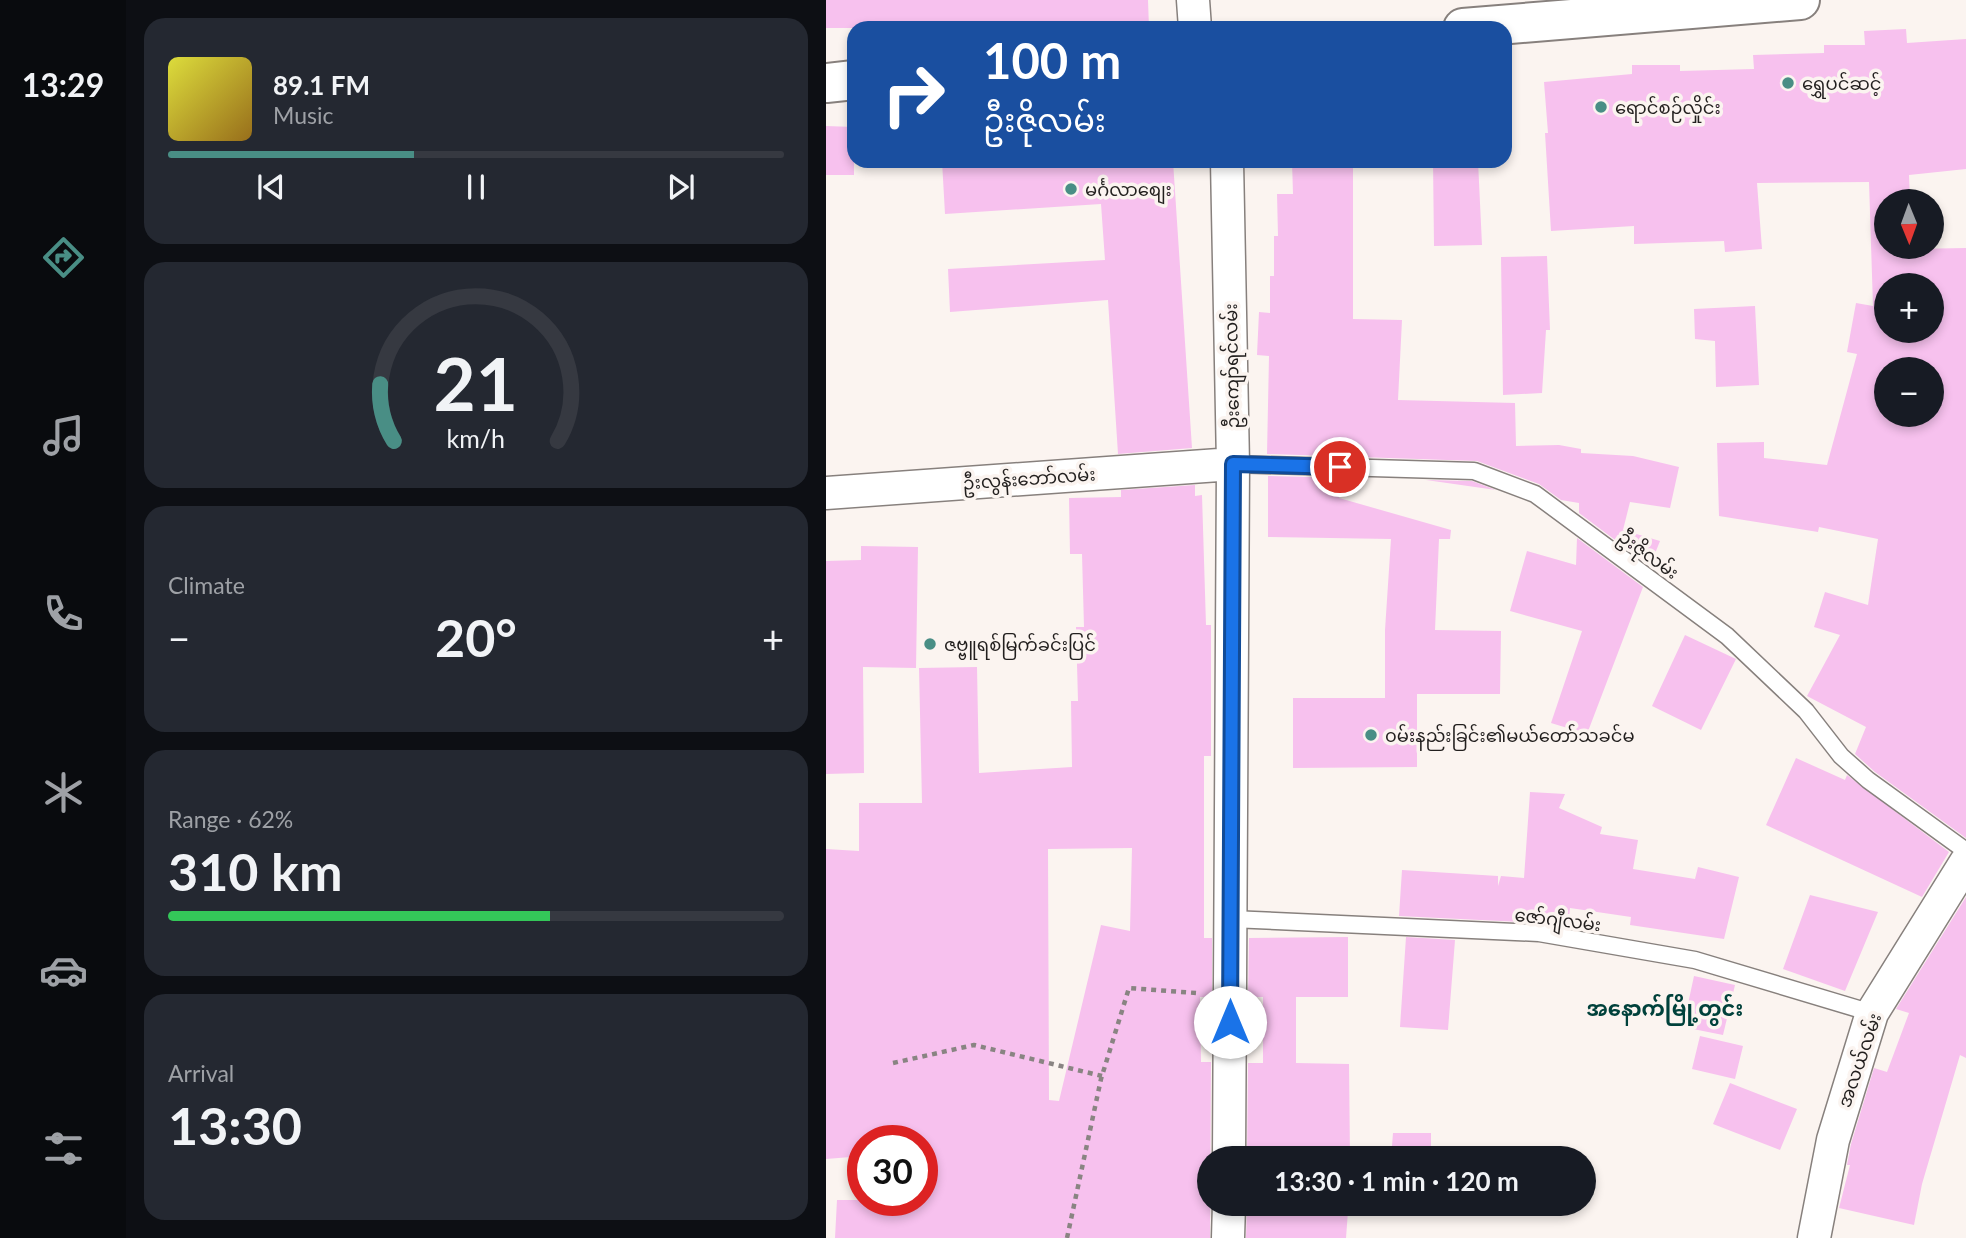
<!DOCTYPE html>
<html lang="en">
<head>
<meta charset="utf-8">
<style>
  body { margin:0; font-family:Lato,"Noto Sans Myanmar",sans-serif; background:#242831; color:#f1f3f6; height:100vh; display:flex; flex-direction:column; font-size:26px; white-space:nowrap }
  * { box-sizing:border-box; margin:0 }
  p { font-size:23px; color:#9ea1a6 }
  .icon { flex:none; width:38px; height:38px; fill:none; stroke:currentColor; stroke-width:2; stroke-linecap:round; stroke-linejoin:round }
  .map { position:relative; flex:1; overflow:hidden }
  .panel { display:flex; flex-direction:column; gap:18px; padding:18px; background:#0d0f14; width:700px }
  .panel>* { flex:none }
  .guide { position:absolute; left:21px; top:21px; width:665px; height:147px; border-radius:21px; box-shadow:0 4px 10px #0003; background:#1a4fa0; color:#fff; overflow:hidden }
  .needle { width:46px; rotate:179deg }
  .buttons { position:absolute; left:1048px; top:189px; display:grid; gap:14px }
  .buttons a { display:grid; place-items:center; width:70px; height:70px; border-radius:50%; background:#171b24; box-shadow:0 4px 10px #0003; font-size:35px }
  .speed { position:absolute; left:21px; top:1125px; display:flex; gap:14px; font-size:35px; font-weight:700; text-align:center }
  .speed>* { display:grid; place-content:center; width:91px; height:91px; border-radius:50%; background:#171b24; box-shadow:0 4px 10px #0003; line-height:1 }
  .speed .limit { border:10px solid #d22; background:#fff; color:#111 }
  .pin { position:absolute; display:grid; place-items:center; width:60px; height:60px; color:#fff; margin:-30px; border:4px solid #fff; border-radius:50%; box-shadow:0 2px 7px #0007 }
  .me { position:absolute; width:77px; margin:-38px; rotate:0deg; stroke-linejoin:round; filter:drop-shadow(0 0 5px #0008) }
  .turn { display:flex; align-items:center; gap:24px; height:147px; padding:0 21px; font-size:32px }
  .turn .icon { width:91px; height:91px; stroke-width:2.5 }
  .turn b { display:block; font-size:49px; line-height:60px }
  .big { font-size:52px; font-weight:700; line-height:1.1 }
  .panel .card { flex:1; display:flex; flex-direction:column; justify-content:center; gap:10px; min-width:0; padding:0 24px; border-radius:21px; background:#242831 }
  .panel .dial { align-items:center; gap:0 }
  .dial svg { height:182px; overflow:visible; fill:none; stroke:#363941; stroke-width:7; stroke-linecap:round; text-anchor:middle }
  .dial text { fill:#f1f3f6; stroke:none }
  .song { display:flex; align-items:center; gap:21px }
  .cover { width:84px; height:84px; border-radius:10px; background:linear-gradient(135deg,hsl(60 70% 55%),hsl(40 70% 35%)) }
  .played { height:7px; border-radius:4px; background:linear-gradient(90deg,#498e85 40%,#363941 40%) }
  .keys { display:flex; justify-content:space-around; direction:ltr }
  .heat { display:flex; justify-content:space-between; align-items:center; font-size:38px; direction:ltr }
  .charge { height:10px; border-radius:5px; background:linear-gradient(90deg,#34c759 62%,#363941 0) }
  .trip { position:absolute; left:371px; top:1146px; width:399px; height:70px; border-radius:35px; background:#171b24; box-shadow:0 4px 10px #0003; font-weight:700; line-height:70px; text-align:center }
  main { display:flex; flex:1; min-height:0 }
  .dock { display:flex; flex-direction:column; width:126px; justify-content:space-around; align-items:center; background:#090b0e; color:#9ea1a6 }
  .dock .icon { width:49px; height:49px }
  .dock .active { color:#498e85 }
  .dock b { font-size:32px; color:#f1f3f6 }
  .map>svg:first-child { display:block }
  .building { fill:#f7c1ee; fill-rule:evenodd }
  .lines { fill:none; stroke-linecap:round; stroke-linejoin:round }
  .lane-casing { stroke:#87807d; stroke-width:19 }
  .street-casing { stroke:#87807d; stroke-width:35 }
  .secondary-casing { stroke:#87807d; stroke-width:42 }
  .path { stroke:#898482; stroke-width:4.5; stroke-dasharray:5 5; stroke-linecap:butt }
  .lane { stroke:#fff; stroke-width:16 }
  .street { stroke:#fff; stroke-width:32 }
  .secondary { stroke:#fff; stroke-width:38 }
  .route-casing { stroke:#114b97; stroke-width:18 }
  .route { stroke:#1a73e8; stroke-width:12 }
  .poi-dot { fill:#498e85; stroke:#fbf4f0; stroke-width:2.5 }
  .labels { text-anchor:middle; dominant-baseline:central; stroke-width:7; stroke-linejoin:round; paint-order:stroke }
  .poi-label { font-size:18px; fill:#221f1e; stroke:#fbf4f0; text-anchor:start }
  .street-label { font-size:18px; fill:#221f1e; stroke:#fbf4f0 }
  .quarter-label { font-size:21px; font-weight:bold; fill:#00413b; stroke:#fbf4f0 }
</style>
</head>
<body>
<main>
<nav class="dock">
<b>13:29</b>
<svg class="icon active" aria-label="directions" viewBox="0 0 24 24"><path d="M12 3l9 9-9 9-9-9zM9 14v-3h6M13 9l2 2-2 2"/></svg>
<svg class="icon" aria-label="music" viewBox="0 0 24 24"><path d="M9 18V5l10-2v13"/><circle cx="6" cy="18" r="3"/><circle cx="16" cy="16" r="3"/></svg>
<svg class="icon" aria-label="phone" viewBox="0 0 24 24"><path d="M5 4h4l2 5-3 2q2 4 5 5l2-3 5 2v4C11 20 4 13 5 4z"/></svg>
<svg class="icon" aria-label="climate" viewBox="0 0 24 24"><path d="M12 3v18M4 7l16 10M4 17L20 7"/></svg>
<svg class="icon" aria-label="car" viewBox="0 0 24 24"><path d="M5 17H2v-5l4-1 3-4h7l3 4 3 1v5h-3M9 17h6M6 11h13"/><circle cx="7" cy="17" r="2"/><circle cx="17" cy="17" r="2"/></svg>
<svg class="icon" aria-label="filters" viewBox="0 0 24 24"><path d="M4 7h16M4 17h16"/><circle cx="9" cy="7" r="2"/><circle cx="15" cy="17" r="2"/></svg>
</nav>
<section class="panel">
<div class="card">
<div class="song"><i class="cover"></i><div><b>89.1 FM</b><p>Music</p></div></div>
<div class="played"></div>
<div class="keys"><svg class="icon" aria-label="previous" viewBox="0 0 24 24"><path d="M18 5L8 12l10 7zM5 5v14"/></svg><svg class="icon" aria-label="pause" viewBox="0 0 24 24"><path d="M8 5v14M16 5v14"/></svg><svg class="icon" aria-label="next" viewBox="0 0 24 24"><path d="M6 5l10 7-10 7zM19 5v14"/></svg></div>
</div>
<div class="card dial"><svg viewBox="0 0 100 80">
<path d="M14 69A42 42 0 1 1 86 69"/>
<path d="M14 69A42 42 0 0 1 8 44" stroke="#498e85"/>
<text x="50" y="56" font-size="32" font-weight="700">21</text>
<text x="50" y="72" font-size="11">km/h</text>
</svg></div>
<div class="card"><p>Climate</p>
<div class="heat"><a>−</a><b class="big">20°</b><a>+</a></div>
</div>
<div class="card"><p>Range · 62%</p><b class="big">310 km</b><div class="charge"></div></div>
<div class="card"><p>Arrival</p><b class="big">13:30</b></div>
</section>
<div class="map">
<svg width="1140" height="1238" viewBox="0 0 1140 1238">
  <rect width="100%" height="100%" fill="#fbf4f0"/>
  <path class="building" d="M0,0H322L323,28H0Z
    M1080,29L1081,43L1140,39V169L1083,175L1084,201H1060V247H1085V249L1140,248V838L1049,772L1029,754L1040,727L981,696L1014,635L988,627L999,592L1042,605L1052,539L993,527L992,532L893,516L891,443L938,442V458L1001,465L1031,354L1021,352L1030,303L1047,306L1043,182L931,183L936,249L899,252L898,241L808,244V226L725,231L719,133H722L718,82L806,74V65H854V71L928,69L927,55L998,53V45H1039L1038,31ZM1060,285H1106V331H1060ZM1060,369H1106V415H1060Z
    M0,126L28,127V175H0Z
    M116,161H347L366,448L292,454L282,300L124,312L122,269L279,260L275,204L119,214Z
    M466,161H527V319L576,320L572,400L689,403L690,446L733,445L755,449V453L807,456L853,467L844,508L804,502L797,530L834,541L824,566L753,513V503L735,500L713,484L651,461L441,454L443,356L431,355L433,312L444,313V276H448V236H452L451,194H467Z
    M607,161H652L656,245L608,246Z
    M721,256L724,330H720L716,393L677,395L675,257Z
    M929,306L933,385L890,387L889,341L869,339L868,309Z
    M442,476L518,478L513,498L625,530L624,539H613L609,630L675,631L674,694H591V767L467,768V698H559V630L565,539L442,537Z
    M600,480L646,481L670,490Z
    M369,485V496L376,495L380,625H385V756H378V938H386V997H374L375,1062H385L384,1238H9L11,1200H96V1141H37V1156L0,1159V849L33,851V803H96L93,668L151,667L153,773L246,767L245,701H252L250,627H258L256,554H244L243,498L295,497V490ZM306,848L304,931L275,925L233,1101L223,1100L222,849Z
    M751,538L817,587L761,734L725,723L756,631L684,611L701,551L750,565Z
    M35,546L92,547L90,668L37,667L38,773L0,774V561L35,560Z
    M859,635L910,659L875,730L826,706Z
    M970,758L1019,780L1021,775L1123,852L1096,897L940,825Z
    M704,792L739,794L733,808L776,827L774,834L812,840L807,869L869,879L872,867L913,877L898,939L804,925L805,917L744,908L742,927L713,923L573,916L576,870L672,876V886L675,876L698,878Z
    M984,895L1052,912L1019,991L957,969Z
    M1140,897V1058L1134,1055L1096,1184L1088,1225L1013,1208L1024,1165H1021L1025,1144L1048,1068L1061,1072L1083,1013L1070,1009Z
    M522,937V997H470V1063L523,1064L524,1158H421L422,1063H437V997H422L423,938Z
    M580,937L629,940L622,1030L574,1027Z
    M868,976L909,985L897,1035L857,1027Z
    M874,1036L917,1046L909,1079L866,1069Z
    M904,1083L971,1109L954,1150L887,1124Z
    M567,1133H605V1158H565Z
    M421,1204H589L525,1205V1211H522L520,1238H420Z"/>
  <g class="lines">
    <defs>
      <path id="lane" d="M407,464L648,471L709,494L901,636L980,711L1015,756L1042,780L1140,851
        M405,919L713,933L869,960L1046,1013"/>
      <path id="street" d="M367,0L369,28
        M401,161L407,464L403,1158
        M0,493L407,464
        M402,1238L403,1204
        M988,1238L1007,1140L1046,1013L1140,862"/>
      <path id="secondary" d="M637,28L974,0
        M0,83L28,80"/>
    </defs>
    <use href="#lane" class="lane-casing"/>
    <use href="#street" class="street-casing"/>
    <use href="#secondary" class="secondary-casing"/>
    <path class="path" d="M67,1063L148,1045L276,1076
      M241,1238L275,1079L303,988L370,993"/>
    <use href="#lane" class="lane"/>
    <use href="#street" class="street"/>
    <use href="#secondary" class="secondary"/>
  </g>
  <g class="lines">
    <defs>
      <path id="route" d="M404,1022L407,464L514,467"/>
    </defs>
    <use href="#route" class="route-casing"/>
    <use href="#route" class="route"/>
  </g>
  <g class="poi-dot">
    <circle cx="962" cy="83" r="7"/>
    <circle cx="775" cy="107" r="7"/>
    <circle cx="245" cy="189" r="7"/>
    <circle cx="104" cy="644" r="7"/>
    <circle cx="545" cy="735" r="7"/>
  </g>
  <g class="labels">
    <g class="poi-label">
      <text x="976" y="83">ရွှေပင်ဆင့်</text>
      <text x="789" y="107">ရောင်စဉ်လှိုင်း</text>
      <text x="259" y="189">မင်္ဂလာစျေး</text>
      <text x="118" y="644">ဇဗ္ဗူရစ်မြက်ခင်းပြင်</text>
      <text x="559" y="735">၀မ်းနည်းခြင်း၏မယ်တော်သခင်မ</text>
    </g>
    <g class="street-label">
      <text transform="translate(405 366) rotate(-91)">ဦးကျော်ရင်လမ်း</text>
      <text transform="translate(203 478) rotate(-4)">ဦးလွန်းဘော်လမ်း</text>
      <text transform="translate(823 554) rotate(36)">ဦးဇိုလမ်း</text>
      <text transform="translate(732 919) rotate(7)">ဇော်ဂျီလမ်း</text>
      <text transform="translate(1033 1060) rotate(-71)">အလယ်လမ်း</text>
    </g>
    <g class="quarter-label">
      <text x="839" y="1007">အနောက်မြို့တွင်း</text>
    </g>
  </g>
</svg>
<div class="buttons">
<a><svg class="needle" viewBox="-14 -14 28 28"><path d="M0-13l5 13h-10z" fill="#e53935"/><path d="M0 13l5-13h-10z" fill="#9ea1a6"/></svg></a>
<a>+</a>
<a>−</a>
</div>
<div class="speed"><div class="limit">30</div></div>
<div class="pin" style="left:514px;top:467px;background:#d93025"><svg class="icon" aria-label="arrive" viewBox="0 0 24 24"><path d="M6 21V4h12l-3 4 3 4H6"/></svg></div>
<svg class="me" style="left:404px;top:1022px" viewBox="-20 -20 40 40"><circle r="19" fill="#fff"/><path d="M0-13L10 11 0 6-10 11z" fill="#1a73e8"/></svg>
<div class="trip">13:30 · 1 min · 120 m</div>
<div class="guide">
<div class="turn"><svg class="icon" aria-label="right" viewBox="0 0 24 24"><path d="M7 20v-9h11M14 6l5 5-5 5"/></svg><div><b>100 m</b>ဦးဇိုလမ်း</div></div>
</div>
</div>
</main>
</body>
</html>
